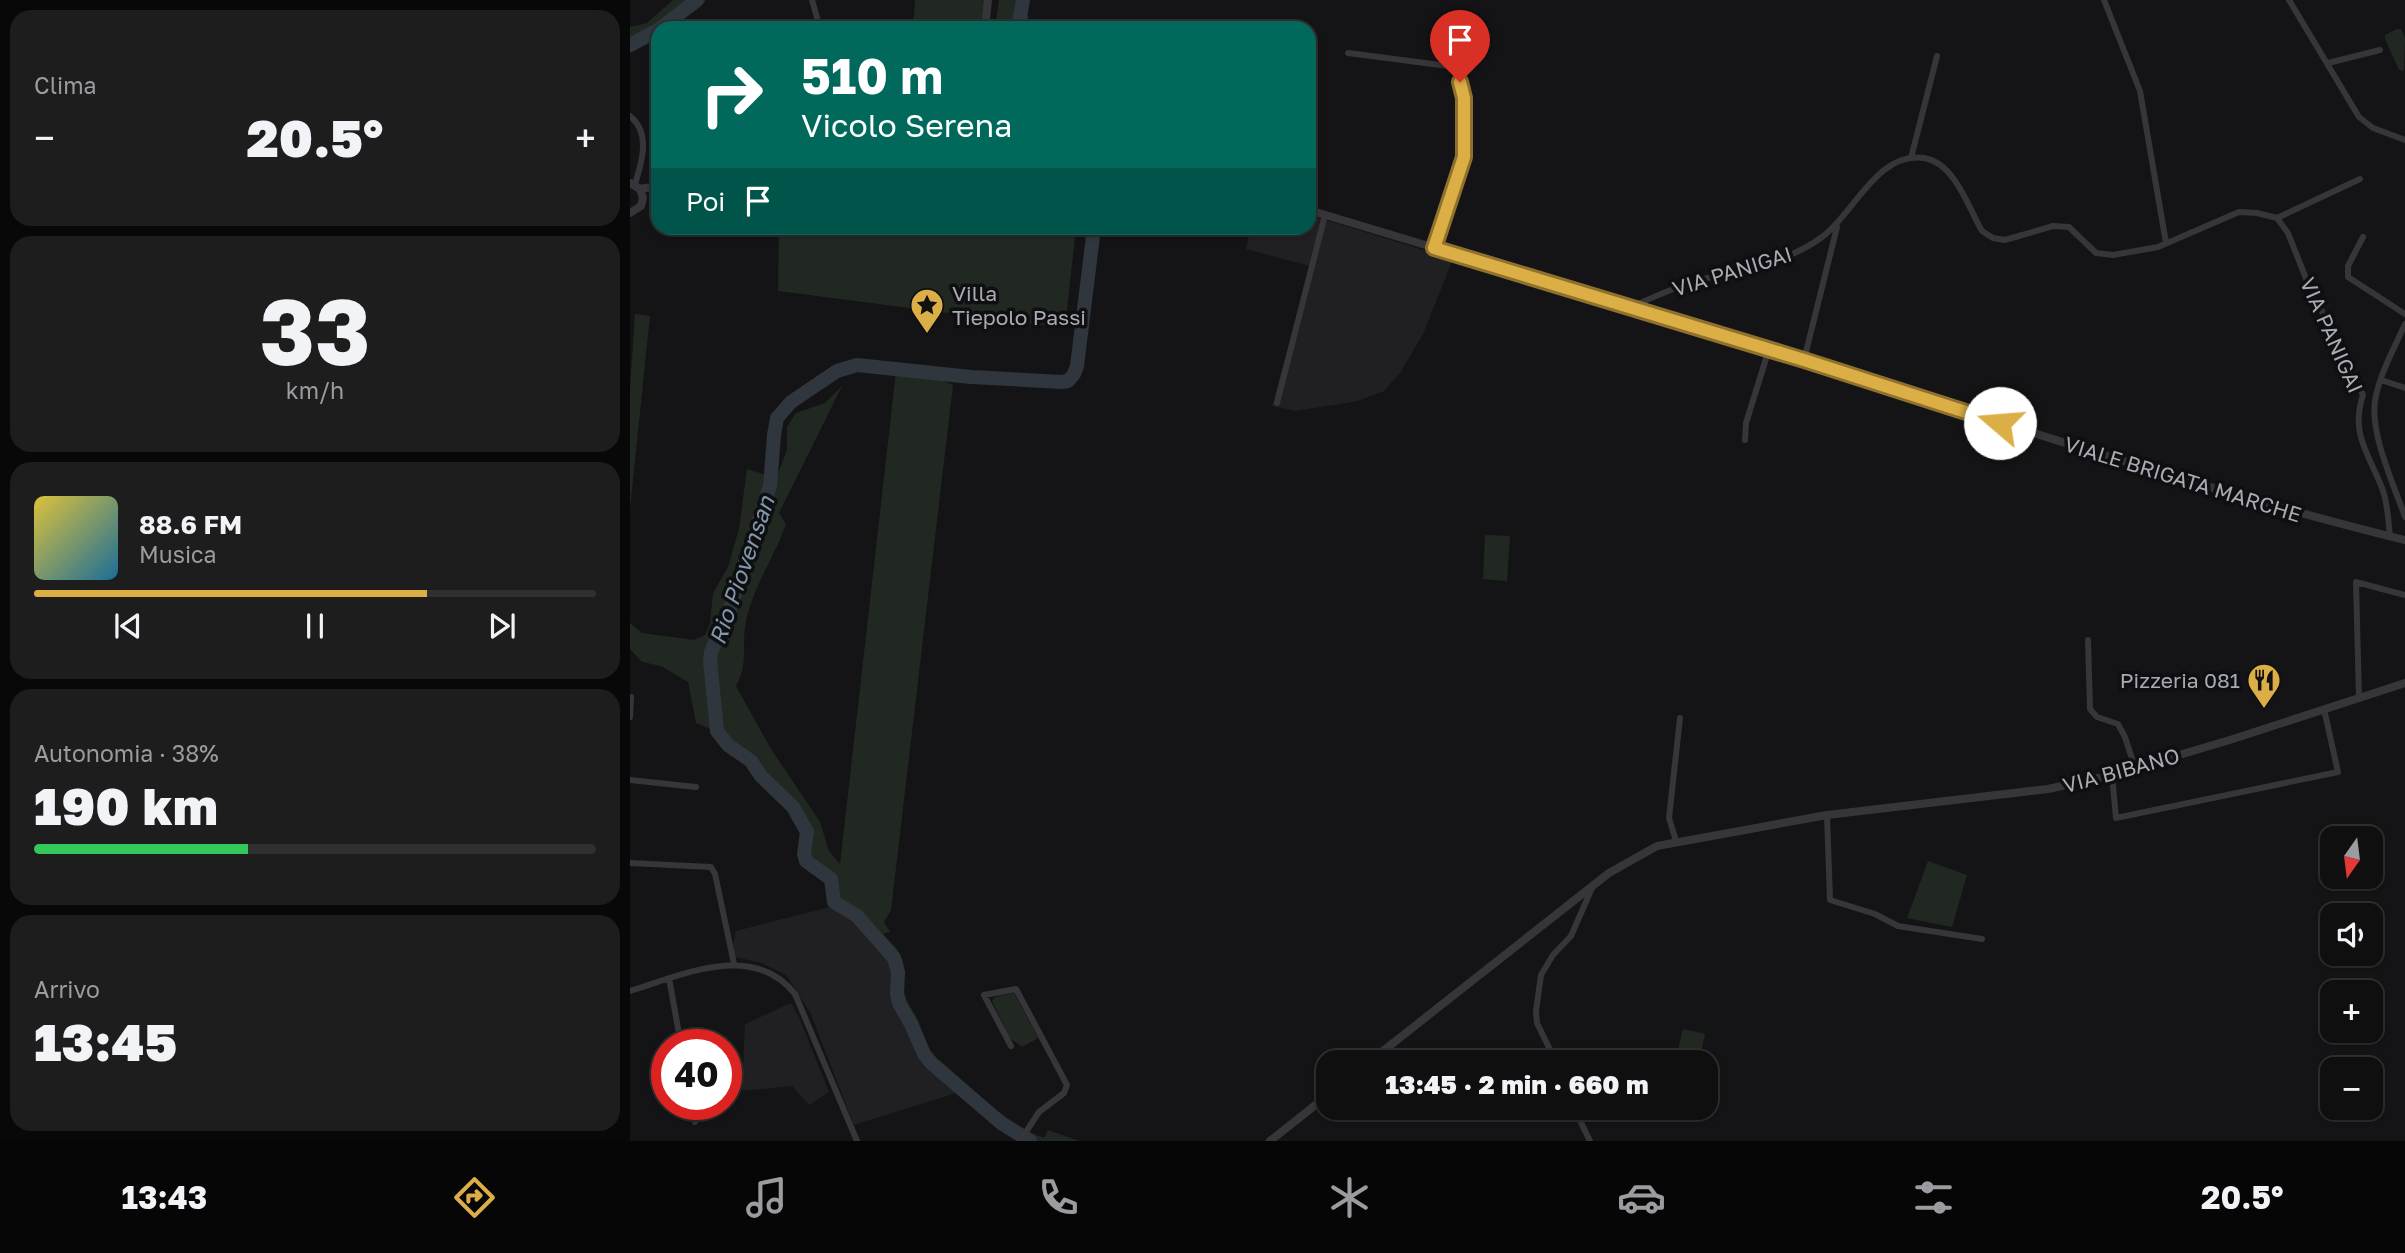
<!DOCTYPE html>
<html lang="it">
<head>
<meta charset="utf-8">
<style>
  body { margin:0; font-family:"Golos Text",sans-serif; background:#1d1d1e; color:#f1f3f6; height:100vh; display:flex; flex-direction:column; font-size:26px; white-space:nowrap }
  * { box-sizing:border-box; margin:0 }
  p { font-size:23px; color:#9b9c9f }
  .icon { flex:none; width:38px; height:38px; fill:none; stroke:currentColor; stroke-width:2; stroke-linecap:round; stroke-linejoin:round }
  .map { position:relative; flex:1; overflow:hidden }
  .drawer { display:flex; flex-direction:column; gap:10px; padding:10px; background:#080809; width:630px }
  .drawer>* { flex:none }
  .banner { position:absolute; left:21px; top:21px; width:665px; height:214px; border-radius:21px; box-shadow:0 2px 5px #0004,0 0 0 2px #2f2f30; background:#00695c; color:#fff; overflow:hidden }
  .needle { width:46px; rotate:194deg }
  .controls { position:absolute; left:1690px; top:826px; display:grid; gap:14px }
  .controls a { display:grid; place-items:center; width:63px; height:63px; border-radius:14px; background:#0f0f10; box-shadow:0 2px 5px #0004,0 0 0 2px #2f2f30; font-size:35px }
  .speed { position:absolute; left:21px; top:1029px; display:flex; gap:14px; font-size:35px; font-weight:700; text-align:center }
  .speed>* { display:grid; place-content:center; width:91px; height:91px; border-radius:50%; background:#0f0f10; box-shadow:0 2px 5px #0004,0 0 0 2px #2f2f30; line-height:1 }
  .speed .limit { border:10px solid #d22; background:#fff; color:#111 }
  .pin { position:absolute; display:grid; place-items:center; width:60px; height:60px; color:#fff; margin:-72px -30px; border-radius:50% 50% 50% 0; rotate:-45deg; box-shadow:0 0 7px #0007 }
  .pin .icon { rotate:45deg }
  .me { position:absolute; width:77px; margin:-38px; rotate:288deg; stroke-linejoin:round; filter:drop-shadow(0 0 5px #0008) }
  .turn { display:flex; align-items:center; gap:24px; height:147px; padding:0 35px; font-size:32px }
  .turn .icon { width:91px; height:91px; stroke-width:2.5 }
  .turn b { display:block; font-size:49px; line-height:60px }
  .then { display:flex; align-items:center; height:66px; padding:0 35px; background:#0003; gap:14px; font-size:26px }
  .big { font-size:52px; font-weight:800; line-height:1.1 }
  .drawer .tile { flex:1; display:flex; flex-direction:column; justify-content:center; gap:10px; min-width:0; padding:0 24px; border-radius:21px; background:#1d1d1e }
  .drawer .dial { align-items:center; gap:0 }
  .dial b { font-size:91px; line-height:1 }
  .song { display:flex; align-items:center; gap:21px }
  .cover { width:84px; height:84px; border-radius:10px; background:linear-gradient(135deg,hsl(50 70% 55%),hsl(200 70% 35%)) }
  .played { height:7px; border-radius:4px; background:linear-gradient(90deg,#dcae46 70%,#2f2f30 70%) }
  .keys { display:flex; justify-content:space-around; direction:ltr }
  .heat { display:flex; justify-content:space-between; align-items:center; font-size:38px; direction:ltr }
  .charge { height:10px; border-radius:5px; background:linear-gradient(90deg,#34c759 38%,#2f2f30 0) }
  .trip { position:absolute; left:686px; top:1050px; width:402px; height:70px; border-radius:21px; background:#0f0f10; box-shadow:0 2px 5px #0004,0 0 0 2px #2f2f30; font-weight:800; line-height:70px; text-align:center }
  .tabs { display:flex; height:112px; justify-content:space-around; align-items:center; background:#060606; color:#9b9c9f }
  .tabs .icon { width:49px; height:49px }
  .tabs .on { color:#dcae46 }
  .tabs b { font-size:32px; color:#f1f3f6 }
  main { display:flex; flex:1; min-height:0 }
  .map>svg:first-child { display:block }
  .built { fill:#202022 }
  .green { fill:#212822 }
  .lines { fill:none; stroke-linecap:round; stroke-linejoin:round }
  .river { stroke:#2f363d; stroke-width:14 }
  .minor { stroke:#36363a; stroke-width:6 }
  .tertiary { stroke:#36363a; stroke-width:8 }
  .route-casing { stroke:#8f712e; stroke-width:18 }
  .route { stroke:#dcae46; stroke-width:12 }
  .labels { text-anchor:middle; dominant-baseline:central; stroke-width:7; stroke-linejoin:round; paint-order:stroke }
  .street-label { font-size:21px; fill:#a8abb4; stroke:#0f0f11 }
  .poi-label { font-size:21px; fill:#a8abb4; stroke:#0f0f11; text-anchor:start }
  .water-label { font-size:23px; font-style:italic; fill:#8297ac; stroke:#0f0f11 }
</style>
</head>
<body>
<main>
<section class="drawer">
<div class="tile"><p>Clima</p>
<div class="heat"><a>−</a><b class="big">20.5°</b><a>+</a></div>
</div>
<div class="tile dial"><b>33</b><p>km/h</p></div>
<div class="tile">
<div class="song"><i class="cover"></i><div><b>88.6 FM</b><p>Musica</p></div></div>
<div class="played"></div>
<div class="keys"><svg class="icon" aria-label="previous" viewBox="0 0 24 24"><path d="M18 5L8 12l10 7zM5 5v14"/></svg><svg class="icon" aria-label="pause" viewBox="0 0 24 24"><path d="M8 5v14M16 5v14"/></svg><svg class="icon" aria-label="next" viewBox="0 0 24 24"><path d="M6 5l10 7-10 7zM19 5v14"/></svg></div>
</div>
<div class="tile"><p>Autonomia · 38%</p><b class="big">190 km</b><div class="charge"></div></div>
<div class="tile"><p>Arrivo</p><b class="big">13:45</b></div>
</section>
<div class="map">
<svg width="1775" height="1141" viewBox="0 0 1775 1141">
  <rect width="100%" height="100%" fill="#141416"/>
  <path class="built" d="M679,215L823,259L793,334L770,373L754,391L728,401L665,411L642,406L680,266L616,249L621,228H679Z
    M200,907L225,921L257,957L262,968L261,994L265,1006L276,1026L288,1056L326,1093L224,1125L180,1012L156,975L132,963L100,956L106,931Z
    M161,1003L169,1017L199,1092L179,1105L162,1086L112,1091L115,1024Z"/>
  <path class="green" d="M43,0H76C68,14 51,15 42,28H28V38L0,53V27L17,23Z
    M285,0H357L354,28H283Z
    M369,0H393L402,28H365Z
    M1767,29H1771L1775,38L1774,71L1769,70L1755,39V35Z
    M149,228H446L435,328L148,291Z
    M5,314L20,316L0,508V390Z
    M266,372L309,379L323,385L261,910L254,922L260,932L253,934L267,949L273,960L274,992L277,1001L288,1020L299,1049L307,1058C340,1085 372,1123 414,1138L418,1130L449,1141H390L369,1128L298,1067L288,1056L276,1026L265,1006L261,994L262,973L259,960L225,921L199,905L196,883L170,862L168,850L172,833L150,799L135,787L110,759L88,743L81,729L66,723L58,682L31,666L12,662L0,649V623L12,633L64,640L75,635L80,624L83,593L98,567L109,529L117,469L136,475L149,471L157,450V427L166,413L195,403L212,386L149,513L156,524C144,559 121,589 115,627C112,650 118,663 106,686L141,749L190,822L199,851L210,864Z
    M855,535L880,536L877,581L853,579Z
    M1298,861L1337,875L1322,927L1277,918Z
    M384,993L408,1038L392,1047L380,1038L362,1001L365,997Z
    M1053,1029L1075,1034L1069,1062H1045Z"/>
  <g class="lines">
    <path class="river" d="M31,28L67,0
      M388,28L393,0
      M0,45L28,30
      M400,1141L371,1123L301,1063L294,1054L281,1024L269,1003L267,994L268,972L264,958L227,916L204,902L201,879L176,861L174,854L177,832L163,807L131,776L121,761L98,745L87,731L80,661L81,652L101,606L140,486L144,435L147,418L161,402L207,371L227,365L341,377L431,382L438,381L444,374L447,366L464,228"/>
    <path class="minor" d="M182,0L190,28
      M1474,0L1510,91L1536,243
      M1659,0L1729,117L1743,128L1775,140
      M718,53L826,67L834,98V157L804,248
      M1698,63L1750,50
      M0,116C21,133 12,162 5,184
      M1281,158L1307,56
      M1647,218L1730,179
      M1733,237L1718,266V277L1775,314
      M1001,307C1023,297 1044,288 1066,281C1109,270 1156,264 1192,237C1223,215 1247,151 1294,158C1325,163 1338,207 1352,231L1363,238L1375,240L1423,226L1439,227L1466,253L1483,255L1528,247L1609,212L1627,213L1647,218L1658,233L1677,281L1733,395C1720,434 1739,454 1752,488C1758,503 1758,520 1760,536
      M1775,324C1764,349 1749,375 1745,401C1740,434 1764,485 1775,517
      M1174,360L1207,227
      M1751,380L1775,388
      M647,403L695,215
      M1115,440L1116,423L1139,349
      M1458,640L1460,709L1467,717L1488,724L1495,737L1505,768
      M1729,698L1726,582L1775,595
      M0,717L1,697
      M1482,775L1486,818L1708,772L1694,709
      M0,780L66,787
      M1197,815L1200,900L1245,914L1268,926L1352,939
      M1046,841L1039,818L1050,718
      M0,863L81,867L85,874L104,964
      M39,978L51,1045
      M0,991C53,975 123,941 165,994L227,1141
      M381,1046L354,995L386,989L437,1085L434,1093L409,1112L390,1141
      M926,1062L907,1023L906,1011L911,975L923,955L941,936L962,888
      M62,1104L65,1122
      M944,1108L960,1141"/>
    <path class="tertiary" d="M355,28L358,0
      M0,183L10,189L13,198L11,206L0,213
      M10,189L28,186
      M679,210C844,260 1010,308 1174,360C1374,423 1572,490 1775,540
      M739,1062L979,873L1027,846L1197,815L1418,789L1482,775L1603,739L1775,683
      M640,1141L698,1095"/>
  </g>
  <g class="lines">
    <defs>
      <path id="route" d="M830,82L834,98V157L804,248L1174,360L1370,423"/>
    </defs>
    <use href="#route" class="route-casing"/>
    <use href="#route" class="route"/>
  </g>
  <defs>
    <symbol id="sight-pin" viewBox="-11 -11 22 30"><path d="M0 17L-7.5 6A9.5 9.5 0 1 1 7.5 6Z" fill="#dcae46" stroke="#0f0f11"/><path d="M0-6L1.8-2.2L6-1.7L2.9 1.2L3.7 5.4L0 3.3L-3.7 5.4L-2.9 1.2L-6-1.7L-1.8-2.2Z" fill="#111"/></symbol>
    <symbol id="restaurant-pin" viewBox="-11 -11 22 30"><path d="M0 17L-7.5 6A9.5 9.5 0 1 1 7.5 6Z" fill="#dcae46" stroke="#0f0f11"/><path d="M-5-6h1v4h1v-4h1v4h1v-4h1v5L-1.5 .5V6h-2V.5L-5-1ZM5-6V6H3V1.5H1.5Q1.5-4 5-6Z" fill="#111"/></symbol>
  </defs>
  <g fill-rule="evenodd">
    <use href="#sight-pin" x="278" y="286" width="38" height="52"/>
    <use href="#restaurant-pin" x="1615" y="661" width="38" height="52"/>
  </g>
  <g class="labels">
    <g class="street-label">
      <text transform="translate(1102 271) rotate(-17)">VIA PANIGAI</text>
      <text transform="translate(1702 335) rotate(66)">VIA PANIGAI</text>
      <text transform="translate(1553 479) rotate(17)">VIALE BRIGATA MARCHE</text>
      <text transform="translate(1491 770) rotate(-15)">VIA BIBANO</text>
    </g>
    <g class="poi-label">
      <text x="322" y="293">Villa<tspan x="322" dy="24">Tiepolo Passi</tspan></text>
      <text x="1610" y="680" text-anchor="end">Pizzeria 081</text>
    </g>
    <g class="water-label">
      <text transform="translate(111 570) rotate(-71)">Rio Piovensan</text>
    </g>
  </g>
</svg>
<div class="controls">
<a><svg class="needle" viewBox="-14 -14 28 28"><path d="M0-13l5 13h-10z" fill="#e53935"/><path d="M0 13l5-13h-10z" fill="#9b9c9f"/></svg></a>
<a><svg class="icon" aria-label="sound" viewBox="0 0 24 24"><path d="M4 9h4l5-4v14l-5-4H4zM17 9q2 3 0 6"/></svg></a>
<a>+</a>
<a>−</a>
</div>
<div class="speed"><div class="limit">40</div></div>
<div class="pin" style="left:830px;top:82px;background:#d93025"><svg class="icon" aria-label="arrive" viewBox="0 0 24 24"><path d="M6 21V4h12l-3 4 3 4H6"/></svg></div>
<svg class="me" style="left:1370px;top:423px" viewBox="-20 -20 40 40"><circle r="19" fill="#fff"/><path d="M0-13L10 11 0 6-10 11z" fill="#dcae46"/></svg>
<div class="trip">13:45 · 2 min · 660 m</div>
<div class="banner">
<div class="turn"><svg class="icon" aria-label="right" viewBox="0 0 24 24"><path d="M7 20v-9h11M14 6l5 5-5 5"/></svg><div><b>510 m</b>Vicolo Serena</div></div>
<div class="then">Poi<svg class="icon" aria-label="arrive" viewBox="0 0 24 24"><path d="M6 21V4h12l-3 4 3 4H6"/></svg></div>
</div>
</div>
</main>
<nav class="tabs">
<b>13:43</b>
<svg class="icon on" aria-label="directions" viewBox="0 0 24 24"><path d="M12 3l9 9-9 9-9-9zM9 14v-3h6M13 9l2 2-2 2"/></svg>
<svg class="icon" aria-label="music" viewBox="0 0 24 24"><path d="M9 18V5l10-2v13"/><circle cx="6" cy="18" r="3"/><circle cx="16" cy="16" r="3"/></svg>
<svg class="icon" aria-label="phone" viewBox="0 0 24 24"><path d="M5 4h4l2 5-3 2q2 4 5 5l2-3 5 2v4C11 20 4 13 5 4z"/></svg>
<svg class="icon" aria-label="climate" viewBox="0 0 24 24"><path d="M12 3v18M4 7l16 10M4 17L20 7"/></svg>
<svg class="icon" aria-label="car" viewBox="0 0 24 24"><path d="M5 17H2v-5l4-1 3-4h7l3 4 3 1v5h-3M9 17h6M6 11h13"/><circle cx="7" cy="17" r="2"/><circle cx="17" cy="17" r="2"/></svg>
<svg class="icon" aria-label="filters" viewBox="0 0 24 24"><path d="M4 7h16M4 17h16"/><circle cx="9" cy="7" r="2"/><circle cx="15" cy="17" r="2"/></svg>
<b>20.5°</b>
</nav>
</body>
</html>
